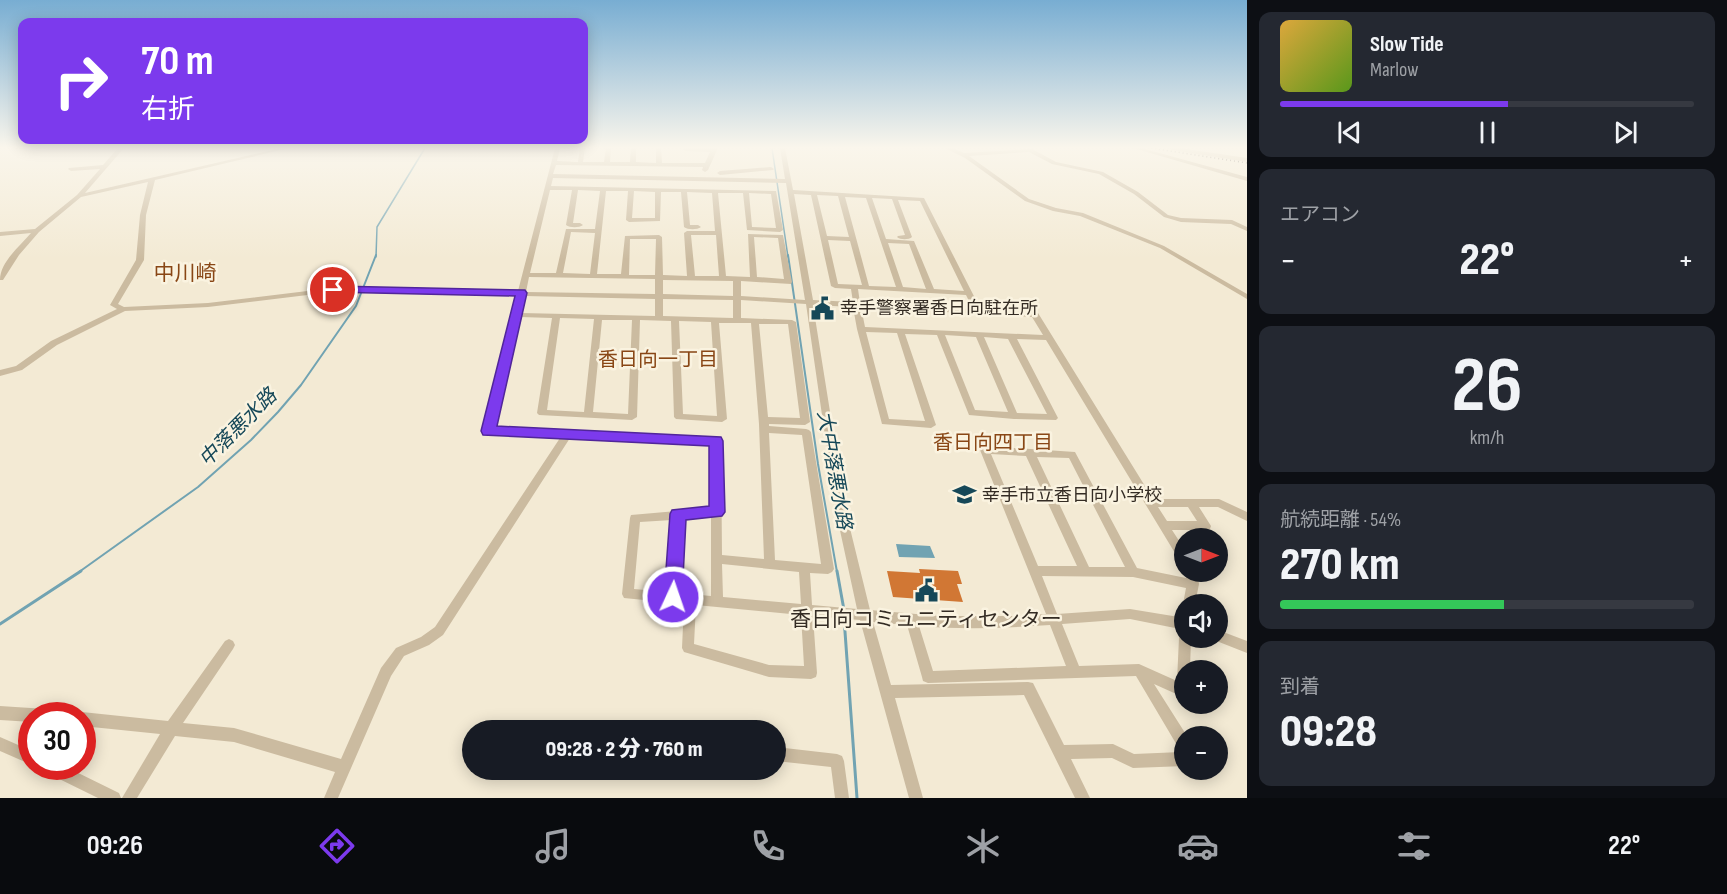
<!DOCTYPE html>
<html lang="ja">
<head>
<meta charset="utf-8">
<style>
  body { margin:0; font-family:"Sofia Sans Condensed","Noto Sans JP",sans-serif; background:#242831; color:#f1f3f6; height:100vh; display:flex; flex-direction:column; font-size:22px; white-space:nowrap }
  * { box-sizing:border-box; margin:0 }
  p { font-size:20px; color:#9ea1a6 }
  .icon { flex:none; width:33px; height:33px; fill:none; stroke:currentColor; stroke-width:2; stroke-linecap:round; stroke-linejoin:round }
  .map { position:relative; flex:1; overflow:hidden }
  .side { display:flex; flex-direction:column; gap:12px; padding:12px; background:#0d0f14; width:480px }
  .side>* { flex:none }
  .hud { position:absolute; left:18px; top:18px; width:570px; height:126px; border-radius:12px; box-shadow:0 3px 15px #0003; background:#7c3aed; color:#fff; overflow:hidden }
  .needle { width:39px; rotate:90deg }
  .fabs { position:absolute; left:1174px; top:528px; display:grid; gap:12px }
  .fabs a { display:grid; place-items:center; width:54px; height:54px; border-radius:50%; background:#171b24; box-shadow:0 3px 15px #0003; font-size:30px }
  .speed { position:absolute; left:18px; top:702px; display:flex; gap:12px; font-size:30px; font-weight:700; text-align:center }
  .speed>* { display:grid; place-content:center; width:78px; height:78px; border-radius:50%; background:#171b24; box-shadow:0 3px 15px #0003; line-height:1 }
  .speed .limit { border:9px solid #d22; background:#fff; color:#111 }
  .pin { position:absolute; display:grid; place-items:center; width:51px; height:51px; color:#fff; margin:-26px; border:3px solid #fff; border-radius:50%; box-shadow:0 2px 6px #0007 }
  .me { position:absolute; width:66px; margin:-33px; rotate:3deg; stroke-linejoin:round; filter:drop-shadow(0 0 4px #0008) }
  .turn { display:flex; align-items:center; gap:21px; height:126px; padding:0 24px; font-size:27px }
  .turn .icon { width:78px; height:78px; stroke-width:2.5 }
  .turn b { display:block; font-size:42px; line-height:51px }
  .big { font-size:45px; font-weight:800; line-height:1.1 }
  .side .tile { flex:1; display:flex; flex-direction:column; justify-content:center; gap:9px; min-width:0; padding:0 21px; border-radius:12px; background:#242831 }
  .side .dial { align-items:center; gap:0 }
  .dial b { font-size:78px; line-height:1 }
  .song { display:flex; align-items:center; gap:18px }
  .cover { width:72px; height:72px; border-radius:9px; background:linear-gradient(135deg,hsl(40 70% 55%),hsl(90 70% 35%)) }
  .played { height:6px; border-radius:3px; background:linear-gradient(90deg,#7c3aed 55%,#363941 55%) }
  .keys { display:flex; justify-content:space-around; direction:ltr }
  .heat { display:flex; justify-content:space-between; align-items:center; font-size:33px; direction:ltr }
  .charge { height:9px; border-radius:4px; background:linear-gradient(90deg,#34c759 54%,#363941 0) }
  .trip { position:absolute; left:462px; top:720px; width:324px; height:60px; border-radius:30px; background:#171b24; box-shadow:0 3px 15px #0003; font-weight:800; line-height:60px; text-align:center }
  .tab-bar { display:flex; height:96px; justify-content:space-around; align-items:center; background:#090b0e; color:#9ea1a6 }
  .tab-bar .icon { width:42px; height:42px }
  .tab-bar .selected { color:#7c3aed }
  .tab-bar b { font-size:27px; color:#f1f3f6 }
  main { display:flex; flex:1; min-height:0 }
  .map>svg:first-child { display:block }
  .water { fill:#71a3b2 }
  .lines { fill:none; stroke-linecap:round; stroke-linejoin:round }
  .stream-far2 { stroke:#71a3b2; stroke-width:1.5 }
  .stream-far1 { stroke:#71a3b2; stroke-width:2 }
  .stream { stroke:#71a3b2; stroke-width:3 }
  .building { fill:#d17734 }
  .minor { fill:#cbbba0; fill-rule:evenodd }
  .rail { stroke:#342c24; stroke-width:1.5; stroke-dasharray:1 3; stroke-linecap:butt }
  .route { fill:#7c3aed; stroke:#51269a; stroke-width:1.5 }
  .labels { text-anchor:middle; dominant-baseline:central; stroke-width:5; stroke-linejoin:round; paint-order:stroke }
  .poi-label { font-size:18px; fill:#342c24; stroke:#faf3e0; text-anchor:start }
  .neighbourhood-label { font-size:20px; fill:#894716; stroke:#faf3e0 }
  .water-label { font-size:20px; font-style:italic; fill:#164858; stroke:#faf3e0 }
  .quarter-label { font-size:21px; fill:#894716; stroke:#faf3e0 }
  .near-poi-label { font-size:21px; fill:#342c24; stroke:#faf3e0 }
</style>
</head>
<body>
<main>
<div class="map">
<svg width="1247" height="798" viewBox="0 0 1247 798">
  <rect width="100%" height="100%" fill="#f3ead4"/>
  <path class="water" d="M896,544L930,546L935,558L899,557Z"/>
  <g class="lines">
    <path class="stream-far2" d="M772,148L788,257
      M376,257L377,227L425,148"/>
    <path class="stream-far1" d="M788,255L818,464L837,572
      M79,572L198,487L251,440L278,412L301,385L356,306L376,255"/>
    <path class="stream" d="M837,571L844,610
      M844,618L857,798
      M0,624L81,571"/>
  </g>
  <path class="building" d="M919,569L958,571L962,584H957L963,602L893,597L887,571L920,573Z"/>
  <g class="lines">
    <path class="minor" d="M118,148H124L85,193L281,148H289L155,180L146,215L144,260L118,304L124,307L208,303L332,288L518,291L555,148H560L557,161L578,162L580,148H585L583,162H604L606,148H611L610,162H630L631,148H636V162L656,163V148H661L662,163H705L710,152L685,151L682,149L684,148H716L717,150L708,170L705,172L702,170L703,167L556,165L553,174L785,179L780,148H785L793,190L924,198L981,310L1038,313L1153,499H1219L1247,512V521L1218,507H1199L1211,526L1210,529L1206,530H1172L1185,550V565L1181,563L1046,340L1017,339L1058,418L1056,420L1014,419L969,415L937,335L905,334L936,425L931,428L882,424L857,329L853,307L813,305L846,512L870,610L939,616H1016L1046,614L980,450L982,447L985,446L1075,452L1137,568L1186,578V572H1197L1199,584L1195,604H1185V608L1183,604L1186,588L1133,577L1042,576L1057,614L1130,609L1185,618V630L1130,619L1062,624L1079,666L1139,664L1177,681L1179,638L1181,634L1185,632V638H1191L1190,670H1185V696L1183,697L1154,684L1187,736H1185V766L1133,768L1112,758L1071,759L1090,798H1075L1024,695L895,698L923,798H909L860,620L813,616L817,673L816,677L811,679L769,677L684,652L682,648L684,604L624,598L622,594L630,518L631,515L711,508V444L570,438L443,635L429,645L404,656L391,676L338,798H324L335,772L234,742L175,736L137,798H122L160,734L82,726V716H77V714L82,712L168,721L225,641L229,639L233,641L235,645L233,649L183,723L234,728L341,759L381,668L396,648L421,637L435,627L560,438L488,434L485,433L483,431L517,296L332,292L208,307L125,311L57,345L22,370L0,376V370L16,366L51,341L117,309L110,305L136,260L140,215L148,182L81,197L39,232L19,255L3,280H0C0,262 20,246 31,233L0,236V232L35,229L77,195L100,169L71,171L68,169L69,168L103,165ZM553,178L786,183L805,300L741,296V281L791,284L792,282L783,235L748,234L750,277L726,276L718,193H743L747,230L780,232L783,230L776,191L551,186ZM550,190H572L566,225C570,228 579,228 583,225L580,223H573L578,190L600,191L595,229H566L556,273H530ZM606,191H628L626,220L629,222L660,221L661,192H681L684,227C688,230 697,230 701,227L698,225H690L687,192L712,193L715,231H687L684,233L687,276L663,275L662,237L659,235L625,236L621,274H597ZM634,191L655,192V218H632ZM749,193L771,194L776,228L752,227ZM794,194L811,195L831,286L835,288L851,289L853,302L813,300ZM817,195L838,196L849,237L827,236ZM845,197L866,198L896,287L869,286ZM872,198L892,199L905,235L898,236L897,237C900,240 909,240 912,237L898,200L920,201L964,291L934,289L914,241L886,239ZM571,232L595,233L590,274L563,273ZM691,235H716L719,276H695ZM754,237L778,238L784,279L757,277ZM630,239H656L655,275H629ZM828,240L850,241L862,285L838,284ZM888,243L909,244L926,289L903,287ZM529,277L655,279V294L526,292ZM663,280L733,281V296L663,294ZM858,289L966,295L973,309L860,303ZM525,296L655,299V316L521,313ZM663,299L733,300V318L663,316ZM741,300L806,304L836,512L857,609L812,605L810,573L828,574L832,572L834,569L811,432L809,430L806,429L769,426V424L805,425L810,422L796,322L792,320L741,318ZM861,307L1032,317L1043,335L865,327ZM520,317L552,318L537,413L539,415L632,420L637,417L640,320L671,321L674,417L676,419L722,422L727,419L719,323H751L759,424L764,559L722,555L721,441L719,439L493,428ZM560,318L594,319L584,412L547,410ZM602,320H632L628,414L593,412ZM679,321L711,322L717,416L683,414ZM759,324H788L800,418L768,417ZM866,332L897,333L925,421L889,419ZM945,335L976,337L1008,412L975,410ZM984,337L1008,339L1047,414L1017,413ZM769,433L802,435L821,564L775,560ZM991,454L1026,456L1077,566H1038ZM1037,457L1069,458L1125,567H1089ZM1158,507H1188L1197,521H1167ZM711,517V596L679,593L683,519ZM672,520L667,592L634,589L640,522ZM722,564L799,572L801,604L723,597ZM696,605L801,615L804,666L769,665L694,644ZM873,622L907,625L922,677L923,681L928,683L1136,676L1181,752L1134,754L1113,744L1064,745L1033,683L1028,682L891,685ZM1050,625L1066,666L933,671L919,626C963,630 1007,628 1050,625Z
      M945,148H952L964,153L1032,149L1056,162L1103,172L1138,192L1168,215L1181,218L1232,220L1247,227V231L1231,224L1181,222L1164,217L1134,194L1099,174L1052,164L1029,152L969,156L1029,199L1056,208L1083,213L1164,246L1247,294V299L1160,248L1080,216L1053,211L1025,201L965,158Z
      M1133,148H1141L1247,177V181Z
      M1169,148H1180L1247,158V162L1172,150Z
      M771,167L774,169L773,170L720,175L717,173L720,171Z
      M1218,630L1247,641V653L1214,640L1212,638H1218Z
      M0,706L46,709L51,711L53,716H32V722L0,720Z
      M0,737L32,751V765L0,751Z
      M776,747L837,754L842,756L844,761L849,798H835L831,767L776,761Z
      M41,766H64L119,793L121,798H98L43,771Z"/>
    <path class="rail" d="M1151,148L1247,163"/>
  </g>
  <linearGradient id="sky" x2="0" y2="1"><stop stop-color="#78add2"/><stop offset="0.57" stop-color="#faf6ec"/><stop offset="1" stop-color="#faf6ec" stop-opacity="0"/></linearGradient>
  <rect width="1247" height="259" fill="url(#sky)"/>
  <path class="route" d="M333,286L525,290L527,293L497,426L721,437L723,441L725,512L722,516L686,520L682,597L680,603L673,605L667,603L664,597L670,514L672,510L709,506V446L483,435L481,431L515,296L329,292L327,290Z"/>
  <defs>
    <symbol id="civic-bare" viewBox="-9 -9 18 18"><path d="M-.6-6.5H3V-4.5H.6V-3L4-1V1h2V6H-6V1h2V-1L-.6-3ZM-1.2 2.5V6h2.4V2.5Z" fill="#164858" stroke="#faf3e0" stroke-width="2.5" paint-order="stroke"/></symbol>
    <symbol id="school-bare" viewBox="-9 -9 18 18"><path d="M0-5L7-2L0 1L-7-2ZM-4 1L0 2.5L4 1V4Q0 6-4 4Z" fill="#164858" stroke="#faf3e0" stroke-width="2.5" paint-order="stroke"/></symbol>
  </defs>
  <g fill-rule="evenodd">
    <use href="#civic-bare" x="806" y="292" width="33" height="33"/>
    <use href="#school-bare" x="948" y="478" width="33" height="33"/>
    <use href="#civic-bare" x="910" y="574" width="33" height="33"/>
  </g>
  <g class="labels">
    <g class="poi-label">
      <text x="840" y="308">幸手警察署香日向駐在所</text>
      <text x="982" y="495">幸手市立香日向小学校</text>
    </g>
    <g class="neighbourhood-label">
      <text x="658" y="360">香日向一丁目</text>
      <text x="993" y="443">香日向四丁目</text>
    </g>
    <g class="water-label">
      <text transform="translate(238 428) rotate(-45)">中落悪水路</text>
      <text transform="translate(834 470) rotate(80)">大中落悪水路</text>
    </g>
    <g class="quarter-label">
      <text x="185" y="273">中川崎</text>
    </g>
    <g class="near-poi-label">
      <text x="926" y="619">香日向コミュニティセンター</text>
    </g>
  </g>
</svg>
<div class="fabs">
<a><svg class="needle" viewBox="-14 -14 28 28"><path d="M0-13l5 13h-10z" fill="#e53935"/><path d="M0 13l5-13h-10z" fill="#9ea1a6"/></svg></a>
<a><svg class="icon" aria-label="sound" viewBox="0 0 24 24"><path d="M4 9h4l5-4v14l-5-4H4zM17 9q2 3 0 6"/></svg></a>
<a>+</a>
<a>−</a>
</div>
<div class="speed"><div class="limit">30</div></div>
<div class="pin" style="left:333px;top:290px;background:#d93025"><svg class="icon" aria-label="arrive" viewBox="0 0 24 24"><path d="M6 21V4h12l-3 4 3 4H6"/></svg></div>
<svg class="me" style="left:673px;top:597px" viewBox="-20 -20 40 40"><circle r="17" fill="#7c3aed" stroke="#fff" stroke-width="3"/><path d="M0-11L8 9 0 5-8 9z" fill="#fff"/></svg>
<div class="trip">09:28 · 2 分 · 760 m</div>
<div class="hud">
<div class="turn"><svg class="icon" aria-label="right" viewBox="0 0 24 24"><path d="M7 20v-9h11M14 6l5 5-5 5"/></svg><div><b>70 m</b>右折</div></div>
</div>
</div>
<section class="side">
<div class="tile">
<div class="song"><i class="cover"></i><div><b>Slow Tide</b><p>Marlow</p></div></div>
<div class="played"></div>
<div class="keys"><svg class="icon" aria-label="previous" viewBox="0 0 24 24"><path d="M18 5L8 12l10 7zM5 5v14"/></svg><svg class="icon" aria-label="pause" viewBox="0 0 24 24"><path d="M8 5v14M16 5v14"/></svg><svg class="icon" aria-label="next" viewBox="0 0 24 24"><path d="M6 5l10 7-10 7zM19 5v14"/></svg></div>
</div>
<div class="tile"><p>エアコン</p>
<div class="heat"><a>−</a><b class="big">22°</b><a>+</a></div>
</div>
<div class="tile dial"><b>26</b><p>km/h</p></div>
<div class="tile"><p>航続距離 · 54%</p><b class="big">270 km</b><div class="charge"></div></div>
<div class="tile"><p>到着</p><b class="big">09:28</b></div>
</section>
</main>
<nav class="tab-bar">
<b>09:26</b>
<svg class="icon selected" aria-label="directions" viewBox="0 0 24 24"><path d="M12 3l9 9-9 9-9-9zM9 14v-3h6M13 9l2 2-2 2"/></svg>
<svg class="icon" aria-label="music" viewBox="0 0 24 24"><path d="M9 18V5l10-2v13"/><circle cx="6" cy="18" r="3"/><circle cx="16" cy="16" r="3"/></svg>
<svg class="icon" aria-label="phone" viewBox="0 0 24 24"><path d="M5 4h4l2 5-3 2q2 4 5 5l2-3 5 2v4C11 20 4 13 5 4z"/></svg>
<svg class="icon" aria-label="climate" viewBox="0 0 24 24"><path d="M12 3v18M4 7l16 10M4 17L20 7"/></svg>
<svg class="icon" aria-label="car" viewBox="0 0 24 24"><path d="M5 17H2v-5l4-1 3-4h7l3 4 3 1v5h-3M9 17h6M6 11h13"/><circle cx="7" cy="17" r="2"/><circle cx="17" cy="17" r="2"/></svg>
<svg class="icon" aria-label="filters" viewBox="0 0 24 24"><path d="M4 7h16M4 17h16"/><circle cx="9" cy="7" r="2"/><circle cx="15" cy="17" r="2"/></svg>
<b>22°</b>
</nav>
</body>
</html>
